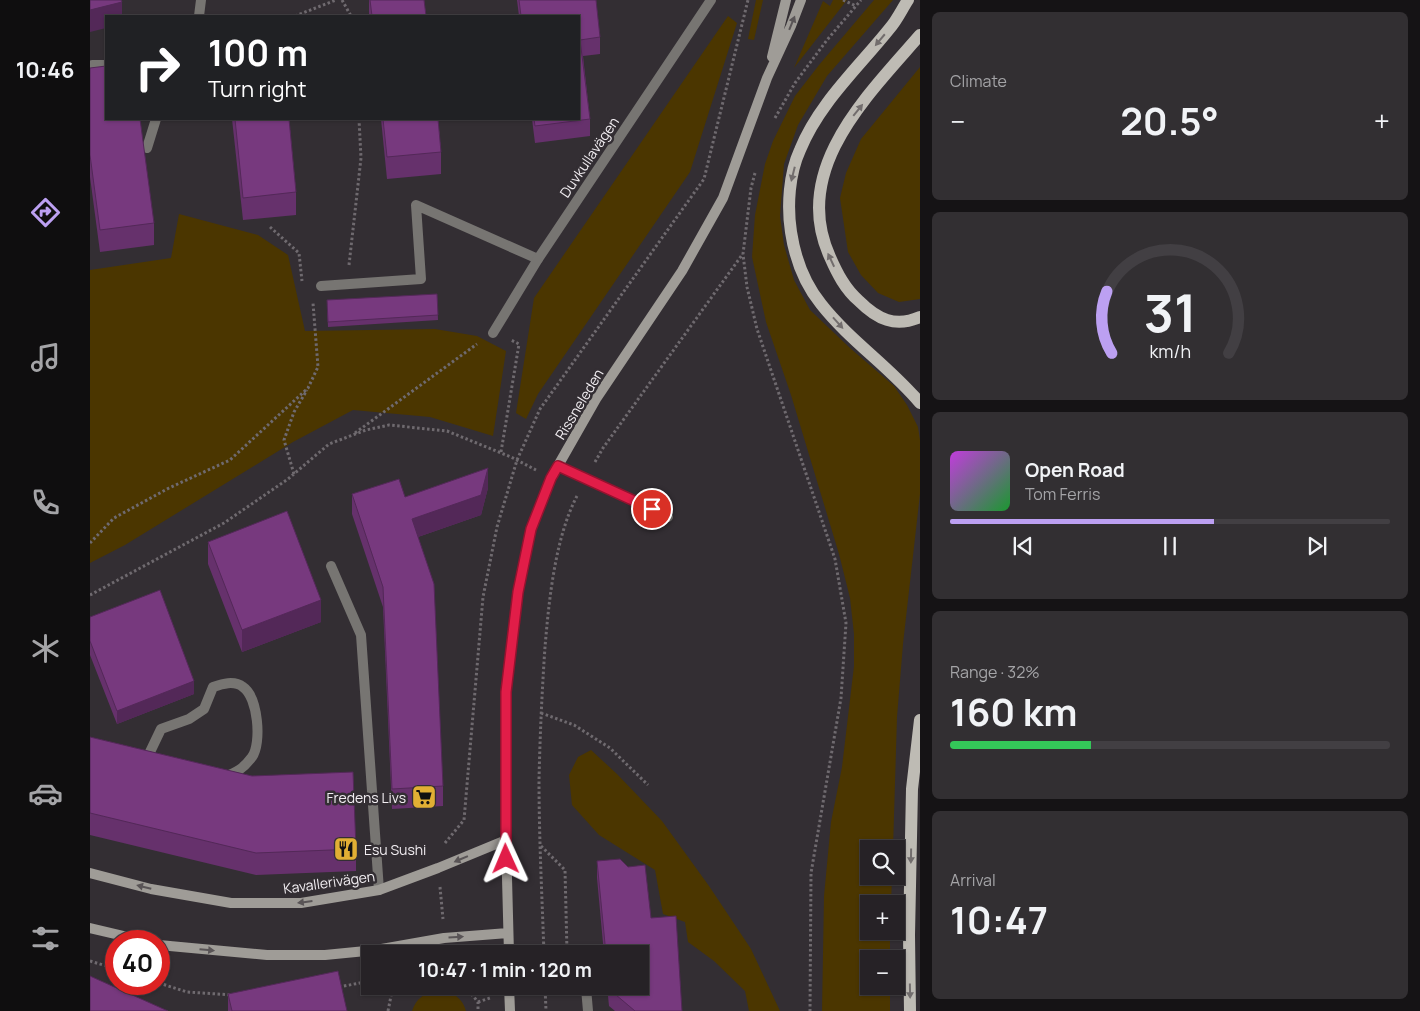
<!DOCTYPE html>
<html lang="en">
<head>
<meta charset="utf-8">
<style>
  body { margin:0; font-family:Manrope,sans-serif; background:#322f32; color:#f1f3f6; height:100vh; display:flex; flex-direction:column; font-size:19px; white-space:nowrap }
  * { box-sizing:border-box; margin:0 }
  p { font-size:16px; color:#a4a4a7 }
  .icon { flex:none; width:28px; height:28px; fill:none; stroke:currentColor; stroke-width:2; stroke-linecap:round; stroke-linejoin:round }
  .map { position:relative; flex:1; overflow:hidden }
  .sheet { display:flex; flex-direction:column; gap:12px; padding:12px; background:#151315; width:500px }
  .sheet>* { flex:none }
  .top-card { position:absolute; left:15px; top:15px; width:475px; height:105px; border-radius:0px; box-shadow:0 1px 4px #0004,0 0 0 1px #423f43; background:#202124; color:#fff; overflow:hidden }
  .tools { position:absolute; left:770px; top:840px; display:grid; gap:10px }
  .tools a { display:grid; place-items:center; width:45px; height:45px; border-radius:0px; background:#262226; box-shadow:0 1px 4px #0004,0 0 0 1px #423f43; font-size:25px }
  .speed { position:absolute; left:15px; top:930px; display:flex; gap:10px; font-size:25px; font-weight:700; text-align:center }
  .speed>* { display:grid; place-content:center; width:65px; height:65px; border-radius:50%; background:#262226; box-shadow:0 1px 4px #0004,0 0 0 1px #423f43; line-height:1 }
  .speed .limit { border:8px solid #d22; background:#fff; color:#111 }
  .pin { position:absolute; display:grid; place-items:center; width:42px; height:42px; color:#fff; margin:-21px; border:2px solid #fff; border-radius:50%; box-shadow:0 1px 5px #0007 }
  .me { position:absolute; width:55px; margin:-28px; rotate:359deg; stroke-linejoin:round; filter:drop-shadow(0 0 4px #0008) }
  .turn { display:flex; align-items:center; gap:18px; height:105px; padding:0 20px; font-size:22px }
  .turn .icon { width:65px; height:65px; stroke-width:2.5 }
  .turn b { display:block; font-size:35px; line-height:42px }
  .big { font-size:38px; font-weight:700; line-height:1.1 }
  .sheet .tile { flex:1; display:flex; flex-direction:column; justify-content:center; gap:8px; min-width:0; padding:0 18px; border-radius:8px; background:#322f32 }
  .sheet .dial { align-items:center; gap:0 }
  .dial svg { height:130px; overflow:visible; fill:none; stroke:#423f43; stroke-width:7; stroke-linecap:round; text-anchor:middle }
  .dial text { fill:#f1f3f6; stroke:none }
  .song { display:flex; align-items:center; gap:15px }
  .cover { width:60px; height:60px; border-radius:8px; background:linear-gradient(135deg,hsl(290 70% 55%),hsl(130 70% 35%)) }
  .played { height:5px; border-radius:2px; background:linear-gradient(90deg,#bca0f2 60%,#423f43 60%) }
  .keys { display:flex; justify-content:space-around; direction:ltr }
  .heat { display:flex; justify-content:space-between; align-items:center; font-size:28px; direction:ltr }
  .charge { height:8px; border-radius:4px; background:linear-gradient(90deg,#34c759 32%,#423f43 0) }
  .trip { position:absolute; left:271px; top:945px; width:288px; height:50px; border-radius:0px; background:#262226; box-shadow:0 1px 4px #0004,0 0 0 1px #423f43; font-weight:700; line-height:50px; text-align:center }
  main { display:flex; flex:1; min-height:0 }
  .menu { display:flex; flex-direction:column; width:90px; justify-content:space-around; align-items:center; background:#0f0e0f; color:#a4a4a7 }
  .menu .icon { width:35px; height:35px }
  .menu .on { color:#bca0f2 }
  .menu b { font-size:22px; color:#f1f3f6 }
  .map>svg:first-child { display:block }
  .green { fill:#4b3600 }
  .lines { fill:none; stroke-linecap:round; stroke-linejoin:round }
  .path { stroke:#6f6a6f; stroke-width:3; stroke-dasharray:2.5 2.5; stroke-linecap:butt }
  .lane { stroke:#777572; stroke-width:10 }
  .street { stroke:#777572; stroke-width:10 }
  .secondary { stroke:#9f9c97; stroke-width:10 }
  .primary { stroke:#bebbb4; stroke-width:12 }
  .wall { fill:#66316c }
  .shaded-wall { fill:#532858 }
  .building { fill:#77397e; stroke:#532858 }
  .oneway { fill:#595456 }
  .oneway2 { fill:#726d6d }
  .route-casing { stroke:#92132f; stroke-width:12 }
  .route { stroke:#e11d48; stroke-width:9 }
  .labels { text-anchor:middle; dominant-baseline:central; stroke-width:5; stroke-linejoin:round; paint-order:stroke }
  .street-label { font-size:14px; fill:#f2eef2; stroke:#332e33 }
  .poi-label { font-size:14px; fill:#f2eef2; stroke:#332e33; text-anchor:end }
</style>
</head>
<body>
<main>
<nav class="menu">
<b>10:46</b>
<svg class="icon on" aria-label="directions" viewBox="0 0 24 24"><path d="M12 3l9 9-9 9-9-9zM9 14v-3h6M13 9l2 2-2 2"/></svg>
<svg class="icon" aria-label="music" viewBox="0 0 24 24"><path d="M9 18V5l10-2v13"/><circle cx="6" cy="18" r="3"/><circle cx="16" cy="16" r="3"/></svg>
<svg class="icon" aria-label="phone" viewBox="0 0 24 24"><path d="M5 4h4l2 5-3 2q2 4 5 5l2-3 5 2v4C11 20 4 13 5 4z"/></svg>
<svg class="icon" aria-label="climate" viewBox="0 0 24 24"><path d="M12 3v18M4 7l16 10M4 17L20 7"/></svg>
<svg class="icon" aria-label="car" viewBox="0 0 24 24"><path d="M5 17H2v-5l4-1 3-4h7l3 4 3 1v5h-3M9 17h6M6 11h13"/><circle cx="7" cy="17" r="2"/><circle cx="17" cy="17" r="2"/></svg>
<svg class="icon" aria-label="filters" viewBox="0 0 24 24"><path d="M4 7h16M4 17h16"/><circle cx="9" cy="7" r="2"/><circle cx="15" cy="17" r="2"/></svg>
</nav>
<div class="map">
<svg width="830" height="1011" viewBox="0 0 830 1011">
  <rect width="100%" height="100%" fill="#332e33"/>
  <path class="green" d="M666,0H673L664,40L658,39Z
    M743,0H757L704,68L733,1L740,6Z
    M784,0H803L737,76L708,125L694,164L690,216L694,245L704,280L720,310L760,348L804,386L817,405L828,427L830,440V494L813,644L807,717L803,849H779V876H802L801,904H779V931H800V959H779V986H800V1011H732L734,896L741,822L752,767L764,666V634L760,598L749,554L701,395L676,322L662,257L665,215L675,164L683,141L705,96L729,65Z
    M638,16L647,23L600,172L448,394L436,419L426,413L444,298Z
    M830,67V299L809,302L788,293L771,275L758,252L750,198L756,173L771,139Z
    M89,214L168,235L198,255L215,331L345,329L387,336L416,351L403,436L340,417L263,410L203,442L35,545L0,563V270L81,258Z
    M501,750L527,774L572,821L619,886L661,949L690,1011H659L655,991L624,961L598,942L595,922L573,914L565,870L509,835L482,805L479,775L488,757Z
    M346,990C360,991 372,996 376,1011H322C326,999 334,993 346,990Z"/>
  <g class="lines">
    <path class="path" d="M252,0L261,16
      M753,0L766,6
      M205,16L246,0
      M685,118L705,83L737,40L771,0
      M665,173L661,188L653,254L657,287L667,329L745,559L756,623L751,698L721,873L720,1011
      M180,227L209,253L212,281
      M259,265L271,158L269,119
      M265,433L387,344
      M411,452L429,344L421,340
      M505,462L513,448L652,255
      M204,474L194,440L204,412L217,390
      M0,543L24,518L79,488L140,460L218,388L228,367L223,303
      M0,595L134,523L198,479L239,444L276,430L299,425L357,431L421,457L446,470
      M451,713L484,725L520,748L558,785
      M355,843L374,820L393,597L407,527L427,460L450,409L614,179L658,0
      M451,846L475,870L477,952L475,954
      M350,887L353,919
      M454,954C452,896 449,838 449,780C450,735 452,691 455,647C459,600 465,538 487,496
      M0,961L26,969
      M69,983L97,992L142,995
      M375,986L388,1002V1011
      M455,986L456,1011
      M249,987L280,981
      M388,1002L400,998
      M298,1011L303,986"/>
    <path class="lane" d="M109,16L111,0
      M2,65H16
      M57,148L66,119
      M231,286L331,279L326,205L448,259
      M468,466L578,517
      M241,566L271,635L289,890
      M60,752L71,729L99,719L114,709L123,687C132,684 144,680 153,687C168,697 172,743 162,757C153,769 147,772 134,777
      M496,988L498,1011"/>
    <path class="street" d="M403,333L448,259L621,0"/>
    <path class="secondary" d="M682,57L696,0
      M0,873L61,889L141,903H211L289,890L348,868L416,840
      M0,928L55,941
      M69,945L177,955H235L286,950L354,938L418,933
      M419,954L416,840V692L428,592L441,529L461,478L506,399L592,271L633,198L677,78L701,26L711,0
      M419,986L420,1011"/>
    <path class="primary" d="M818,0C812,9 807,20 800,28C769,67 729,103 710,150C699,174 697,206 701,232C705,258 714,283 731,304C760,341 800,367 830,403
      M830,35C777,96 700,170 740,257C747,273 755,289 769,301C787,319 805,328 830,317
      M820,1011L819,935L822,789L830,720"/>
  </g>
  <path class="wall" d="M279,0H334L336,16H279Z
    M427,0H506L510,37V54L493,56L500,119V136L445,143L442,119H489V16H429Z
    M0,68L64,223V245L10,252L0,177Z
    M142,119H199L206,192V215L153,220Z
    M291,119H348L351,152V174L297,179Z
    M347,294L348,320L238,327L237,305Z
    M398,488L391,515L328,537L353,786V806L302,809L293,607L262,514V494L315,497Z
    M118,542L231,622L152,652L118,564Z
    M0,617L104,694L27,724L0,655Z
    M0,737L162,776L266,849V871L166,875L0,835Z
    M507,861L561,918L592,1011H525L519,1006L517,986H550V954H514L507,878Z
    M138,994L257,1011H138Z"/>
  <path class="shaded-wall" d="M32,2V16H16V28L0,32V10Z
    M398,468V488L391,515L322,539V519Z
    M231,600V622L152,652V630Z
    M104,681V694L27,724V711Z"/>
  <path class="building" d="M0,0H31L32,2L0,10Z
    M280,0H334L336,16H282Z
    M429,0H506L510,37L490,40L500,119L445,126L444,119H489V16H431Z
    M16,66V119H50L64,223L10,230L0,155V68Z
    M145,119H199L206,192L153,198Z
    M293,119H348L351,152L297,157Z
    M347,294L348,315L238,322L237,300Z
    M398,468L391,495L322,519L344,584L353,786L302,789L293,587L262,494L309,479L315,497Z
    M197,511L231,600L152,630L118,542Z
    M70,590L104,681L27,711L0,641V617Z
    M0,737L162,776L263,772L266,849L166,853L0,813Z
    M530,859L538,867L555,865L561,918L586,916L592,1011H545L519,989V986H550V954H516L507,861Z
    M248,971L257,1011H142L138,994Z
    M0,976L78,1011H0Z"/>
  <defs><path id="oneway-solid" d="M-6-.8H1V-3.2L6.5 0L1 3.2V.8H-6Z" transform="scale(1.25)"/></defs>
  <g class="oneway">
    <use href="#oneway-solid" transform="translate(702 23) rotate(-68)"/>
    <use href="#oneway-solid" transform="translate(371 859) rotate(157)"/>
    <use href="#oneway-solid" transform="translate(54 887) rotate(-166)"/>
    <use href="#oneway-solid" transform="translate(215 902) rotate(173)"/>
    <use href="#oneway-solid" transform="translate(366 937) rotate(-4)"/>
    <use href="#oneway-solid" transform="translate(117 950) rotate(5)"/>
  </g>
  <g class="oneway2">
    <use href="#oneway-solid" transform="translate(790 40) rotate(130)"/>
    <use href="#oneway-solid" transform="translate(768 110) rotate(-51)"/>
    <use href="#oneway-solid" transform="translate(703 174) rotate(104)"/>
    <use href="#oneway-solid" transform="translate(741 260) rotate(-115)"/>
    <use href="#oneway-solid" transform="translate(748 323) rotate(48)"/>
    <use href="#oneway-solid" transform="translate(821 856) rotate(91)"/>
    <use href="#oneway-solid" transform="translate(820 991) rotate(89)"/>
  </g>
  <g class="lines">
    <defs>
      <path id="route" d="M416,859V692L428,592L441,529L461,478L468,466L562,509"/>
    </defs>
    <use href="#route" class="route-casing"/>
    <use href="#route" class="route"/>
  </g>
  <defs>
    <symbol id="supermarket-square" viewBox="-11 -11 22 22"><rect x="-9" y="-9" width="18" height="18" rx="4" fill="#e1af34" stroke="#332e33"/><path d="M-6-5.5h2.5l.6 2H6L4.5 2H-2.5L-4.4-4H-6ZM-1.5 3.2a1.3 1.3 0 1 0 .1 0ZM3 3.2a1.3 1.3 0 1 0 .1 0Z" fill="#111"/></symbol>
    <symbol id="restaurant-square" viewBox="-11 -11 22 22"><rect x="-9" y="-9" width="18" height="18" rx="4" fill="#e1af34" stroke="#332e33"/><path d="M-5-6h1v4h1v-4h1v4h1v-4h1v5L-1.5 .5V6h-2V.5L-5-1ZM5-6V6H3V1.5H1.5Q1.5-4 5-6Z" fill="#111"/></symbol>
  </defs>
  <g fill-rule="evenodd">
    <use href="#supermarket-square" x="320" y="783" width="28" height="28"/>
    <use href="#restaurant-square" x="242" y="835" width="28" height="28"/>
  </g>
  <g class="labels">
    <g class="street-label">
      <text transform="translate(499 157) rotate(-56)">Duvkullavägen</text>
      <text transform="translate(489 404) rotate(-59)">Rissneleden</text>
      <text transform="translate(239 882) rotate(-8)">Kavallerivägen</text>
    </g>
    <g class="poi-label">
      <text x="316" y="797">Fredens Livs</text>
      <text x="274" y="849" text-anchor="start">Esu Sushi</text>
    </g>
  </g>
</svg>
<div class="tools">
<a><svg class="icon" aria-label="search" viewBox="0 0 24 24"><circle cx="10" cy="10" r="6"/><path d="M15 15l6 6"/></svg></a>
<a>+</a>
<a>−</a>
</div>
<div class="speed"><div class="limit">40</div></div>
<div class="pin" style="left:562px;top:509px;background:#d93025"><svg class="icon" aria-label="arrive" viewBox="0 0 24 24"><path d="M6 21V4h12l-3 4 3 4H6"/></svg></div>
<svg class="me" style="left:416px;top:859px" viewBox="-20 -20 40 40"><path d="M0-17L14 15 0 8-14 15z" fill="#e11d48" stroke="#fff" stroke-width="4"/></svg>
<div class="trip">10:47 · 1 min · 120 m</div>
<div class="top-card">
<div class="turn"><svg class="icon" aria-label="right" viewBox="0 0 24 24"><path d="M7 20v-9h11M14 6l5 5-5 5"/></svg><div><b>100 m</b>Turn right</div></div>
</div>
</div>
<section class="sheet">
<div class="tile"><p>Climate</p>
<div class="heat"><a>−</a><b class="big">20.5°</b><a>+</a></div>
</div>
<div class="tile dial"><svg viewBox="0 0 100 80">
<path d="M14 69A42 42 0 1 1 86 69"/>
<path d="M14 69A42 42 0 0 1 11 31" stroke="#bca0f2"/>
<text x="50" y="56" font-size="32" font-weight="700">31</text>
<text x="50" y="72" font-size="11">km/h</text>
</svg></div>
<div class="tile">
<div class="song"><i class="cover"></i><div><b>Open Road</b><p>Tom Ferris</p></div></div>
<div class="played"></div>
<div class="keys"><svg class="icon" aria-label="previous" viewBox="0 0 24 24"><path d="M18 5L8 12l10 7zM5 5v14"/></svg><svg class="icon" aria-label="pause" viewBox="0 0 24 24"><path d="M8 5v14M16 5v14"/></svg><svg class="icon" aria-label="next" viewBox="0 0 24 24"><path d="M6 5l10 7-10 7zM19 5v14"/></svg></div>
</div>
<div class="tile"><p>Range · 32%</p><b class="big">160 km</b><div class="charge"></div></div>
<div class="tile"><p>Arrival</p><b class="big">10:47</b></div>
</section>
</main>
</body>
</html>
